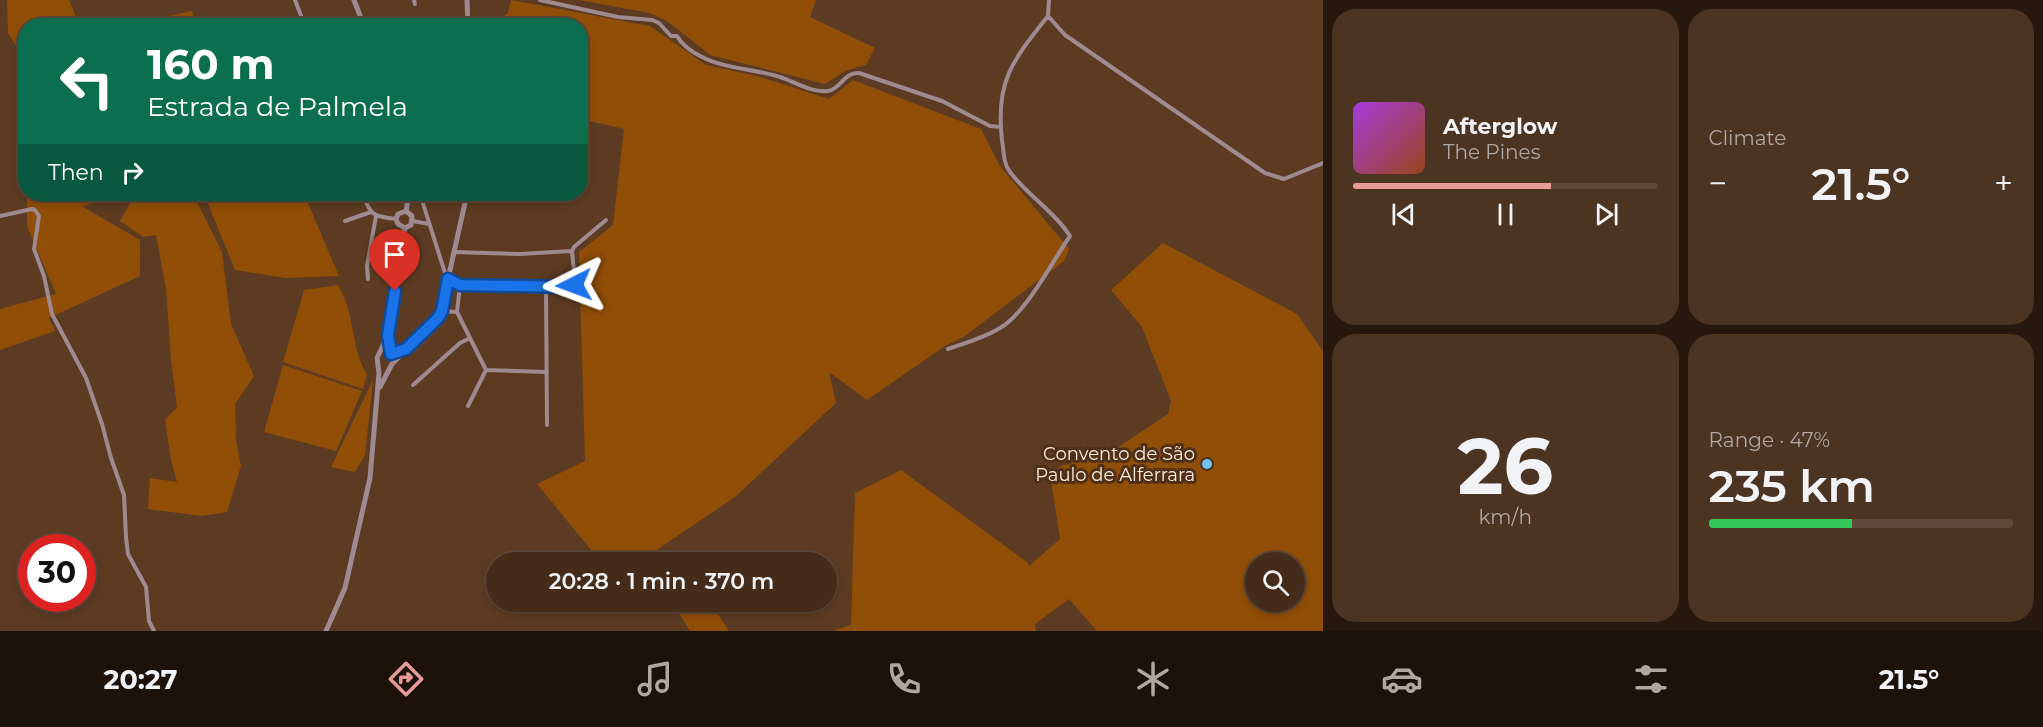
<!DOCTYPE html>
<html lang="en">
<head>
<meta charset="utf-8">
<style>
  body { margin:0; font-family:Montserrat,sans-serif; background:#4c3423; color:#f1f3f6; height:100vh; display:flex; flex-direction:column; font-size:22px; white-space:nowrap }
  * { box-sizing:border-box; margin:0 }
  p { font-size:20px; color:#b0a7a2 }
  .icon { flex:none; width:33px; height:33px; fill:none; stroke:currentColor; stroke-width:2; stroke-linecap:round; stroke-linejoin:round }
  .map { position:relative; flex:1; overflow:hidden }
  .side { display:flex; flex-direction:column; gap:9px; padding:9px; background:#26180e; width:720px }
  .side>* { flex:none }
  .banner { position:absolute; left:18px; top:18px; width:570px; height:183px; border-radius:24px; box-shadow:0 3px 9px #0003,0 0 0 2px #5d4839; background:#0b6e4f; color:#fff; overflow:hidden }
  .fabs { position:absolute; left:1245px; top:552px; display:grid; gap:12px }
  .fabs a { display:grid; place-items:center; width:60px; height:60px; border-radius:50%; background:#452c1a; box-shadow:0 3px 9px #0003,0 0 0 2px #5d4839; font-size:30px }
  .speed { position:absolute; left:18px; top:534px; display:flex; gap:12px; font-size:30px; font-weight:700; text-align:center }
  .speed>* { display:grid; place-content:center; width:78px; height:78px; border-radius:50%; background:#452c1a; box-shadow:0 3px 9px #0003,0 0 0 2px #5d4839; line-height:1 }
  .speed .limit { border:9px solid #d22; background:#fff; color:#111 }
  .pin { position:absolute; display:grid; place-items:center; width:51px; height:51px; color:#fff; margin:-62px -26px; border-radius:50% 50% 50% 0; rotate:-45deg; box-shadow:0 0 6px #0007 }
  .pin .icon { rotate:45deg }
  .me { position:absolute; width:66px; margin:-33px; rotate:267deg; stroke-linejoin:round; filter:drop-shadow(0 0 4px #0008) }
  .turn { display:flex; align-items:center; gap:21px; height:126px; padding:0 30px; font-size:27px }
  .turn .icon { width:78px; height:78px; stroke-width:2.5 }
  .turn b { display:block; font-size:42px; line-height:51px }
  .then { display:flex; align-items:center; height:57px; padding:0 30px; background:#0003; gap:12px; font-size:22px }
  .big { font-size:45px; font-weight:600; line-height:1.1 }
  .side .widget { flex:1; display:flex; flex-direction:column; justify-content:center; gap:9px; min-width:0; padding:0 21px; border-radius:24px; background:#4c3423 }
  .side .dial { align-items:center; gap:0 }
  .dial b { font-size:78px; line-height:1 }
  .song { display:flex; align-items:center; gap:18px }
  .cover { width:72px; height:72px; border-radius:9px; background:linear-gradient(135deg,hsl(280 70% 55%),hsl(20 70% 35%)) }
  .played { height:6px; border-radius:3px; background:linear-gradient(90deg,#e69b98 65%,#5d4839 65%) }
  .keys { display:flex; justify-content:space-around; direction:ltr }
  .heat { display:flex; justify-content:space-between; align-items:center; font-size:33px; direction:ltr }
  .charge { height:9px; border-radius:4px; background:linear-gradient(90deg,#34c759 47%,#5d4839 0) }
  .side .tiles { flex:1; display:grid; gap:9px; grid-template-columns:repeat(2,1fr) }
  .trip { position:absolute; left:486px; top:552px; width:351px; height:60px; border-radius:30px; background:#452c1a; box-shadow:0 3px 9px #0003,0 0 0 2px #5d4839; font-weight:600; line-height:60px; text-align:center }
  .tabs { display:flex; height:96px; justify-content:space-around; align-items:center; background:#1c120a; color:#b0a7a2 }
  .tabs .icon { width:42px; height:42px }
  .tabs .current { color:#e69b98 }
  .tabs b { font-size:27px; color:#f1f3f6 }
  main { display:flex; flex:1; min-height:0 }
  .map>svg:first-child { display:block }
  .green { fill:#914e07; fill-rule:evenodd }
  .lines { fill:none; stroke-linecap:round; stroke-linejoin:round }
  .minor { stroke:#9f8a91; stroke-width:4 }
  .tertiary { stroke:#9f8a91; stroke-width:5 }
  .route-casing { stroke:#114b97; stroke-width:15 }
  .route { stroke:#1a73e8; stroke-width:10 }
  .poi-dot { fill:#70c2f4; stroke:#503118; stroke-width:2 }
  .labels { text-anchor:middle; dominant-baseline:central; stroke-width:6; stroke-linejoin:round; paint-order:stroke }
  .poi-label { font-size:18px; fill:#fcece0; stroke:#503118; text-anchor:end }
</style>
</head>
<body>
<main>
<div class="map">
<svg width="1323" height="631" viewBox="0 0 1323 631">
  <rect width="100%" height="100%" fill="#5c3b22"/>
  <path class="green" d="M7,0H69L79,25L26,26L25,60L8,33Z
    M511,0L650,26L706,65L757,76L829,99L853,80L981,129L1000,166L1069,249L1064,261L965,336L945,346L867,400L829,372L836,403L735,497L639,562H601L537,484L585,461L579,252L613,225L624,129L581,119L580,26H491L508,13Z
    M579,0H816L810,17L875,48L866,65L847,70L825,84L710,55L667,21L650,13Z
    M192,11L195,25H170L168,16Z
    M27,194H103L99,198L83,207L140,240V276L49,318L55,331L0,350V309L56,294L27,226Z
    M135,194H193L222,252L231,324L254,376L235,404L236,440L241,466L227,512L202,516L148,509L150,478L177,482L171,460L165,420L177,407L171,360L166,289L156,235L143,237L120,221Z
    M204,194H304L339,276L285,278L235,270Z
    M1163,243L1297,314L1323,351V631H1097L1069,599L1035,624L1036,631H833L851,625L855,493L901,470L1027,562L1029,566L1060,539L1050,473L1061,466L1111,452L1168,414L1171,401L1142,327L1111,290ZM1256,562H1294V602H1256Z
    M338,285C356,314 350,348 367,374L363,389L283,362L304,290Z
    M283,365L362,391L336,451L264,432Z
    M373,380L365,455L355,472L331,467Z
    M672,602H710L729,631H690Z"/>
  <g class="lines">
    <path class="minor" d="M295,0L305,26
      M414,0L415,4
      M540,0L618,17L652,20L659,23L671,36H677C682,45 692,52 702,57C725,69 757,69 783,78C796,83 813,93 828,91C841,89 844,72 859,73L942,101L990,126L1001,127
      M1048,16L1065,35L1265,173L1284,179L1323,163
      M1048,16L1049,0
      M363,194C370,216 374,216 396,219
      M420,194L445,273L448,279L460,285L457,312L442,311
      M0,216L32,209L35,210L39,216L34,249L44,276L52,314L86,378L102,424L111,458L124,495L126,537L128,554L146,587L149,621L154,631
      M345,221L371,212
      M413,221L429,224
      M454,252L520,254L572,251
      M368,279L367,266L376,216
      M460,285L571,287L575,281L572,251L574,247L606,220
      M546,287L547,425
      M457,312L486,370L468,406
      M948,349C965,343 984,338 1000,328C1026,313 1052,262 1070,236C1054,211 1027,195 1010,172C1003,163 1004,151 1002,140C995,81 1013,60 1048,16
      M486,370L546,372
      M413,385L460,343L470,338"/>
    <path class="tertiary" d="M354,0L364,26
      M467,0L468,26
      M406,211L409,194
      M405,228L398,224L396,219L398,214L406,211
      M405,228L411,225L412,216L406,211
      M390,353L388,335L405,228
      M380,387L392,364L440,315L467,194
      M326,631L345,588L370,478L379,373L377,358L388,335"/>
  </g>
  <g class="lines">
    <defs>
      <path id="route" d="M395,291L388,335L391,354L406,349L438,318L442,311L448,279L460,285L571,287L574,285"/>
    </defs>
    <use href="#route" class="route-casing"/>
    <use href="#route" class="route"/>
  </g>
  <circle class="poi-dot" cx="1207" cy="464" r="6"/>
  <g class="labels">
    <g class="poi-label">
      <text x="1195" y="454">Convento de São<tspan x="1195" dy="21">Paulo de Alferrara</tspan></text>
    </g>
  </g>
</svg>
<div class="fabs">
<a><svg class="icon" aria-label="search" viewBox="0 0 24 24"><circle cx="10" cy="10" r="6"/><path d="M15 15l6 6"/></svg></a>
</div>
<div class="speed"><div class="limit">30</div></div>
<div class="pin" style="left:395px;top:291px;background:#d93025"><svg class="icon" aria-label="arrive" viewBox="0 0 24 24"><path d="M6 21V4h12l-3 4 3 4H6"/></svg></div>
<svg class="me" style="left:574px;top:285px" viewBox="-20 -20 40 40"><path d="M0-17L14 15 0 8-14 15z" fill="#1a73e8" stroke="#fff" stroke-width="4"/></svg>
<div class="trip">20:28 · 1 min · 370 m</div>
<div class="banner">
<div class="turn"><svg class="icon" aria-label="left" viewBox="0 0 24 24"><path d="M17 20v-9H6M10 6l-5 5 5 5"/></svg><div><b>160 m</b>Estrada de Palmela</div></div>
<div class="then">Then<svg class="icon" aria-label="right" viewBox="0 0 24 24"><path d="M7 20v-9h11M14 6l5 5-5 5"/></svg></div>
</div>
</div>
<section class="side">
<div class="tiles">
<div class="widget">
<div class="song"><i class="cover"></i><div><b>Afterglow</b><p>The Pines</p></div></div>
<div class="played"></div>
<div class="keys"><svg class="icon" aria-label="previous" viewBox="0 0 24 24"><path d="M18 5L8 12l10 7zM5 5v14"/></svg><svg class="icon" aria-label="pause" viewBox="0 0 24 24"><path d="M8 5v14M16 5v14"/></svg><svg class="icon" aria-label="next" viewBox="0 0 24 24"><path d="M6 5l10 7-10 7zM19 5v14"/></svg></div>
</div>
<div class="widget"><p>Climate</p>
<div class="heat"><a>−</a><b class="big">21.5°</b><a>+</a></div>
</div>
<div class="widget dial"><b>26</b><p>km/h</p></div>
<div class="widget"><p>Range · 47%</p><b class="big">235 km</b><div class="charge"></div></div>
</div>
</section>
</main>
<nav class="tabs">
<b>20:27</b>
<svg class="icon current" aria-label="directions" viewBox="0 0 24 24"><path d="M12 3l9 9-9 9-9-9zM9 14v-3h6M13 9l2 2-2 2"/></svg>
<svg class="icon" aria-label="music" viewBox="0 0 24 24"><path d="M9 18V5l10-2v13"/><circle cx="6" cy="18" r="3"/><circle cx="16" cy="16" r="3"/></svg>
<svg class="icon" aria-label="phone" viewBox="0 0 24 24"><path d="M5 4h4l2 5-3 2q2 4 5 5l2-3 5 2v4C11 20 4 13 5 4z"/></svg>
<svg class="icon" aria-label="climate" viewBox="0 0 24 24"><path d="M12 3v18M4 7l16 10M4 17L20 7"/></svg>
<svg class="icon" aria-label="car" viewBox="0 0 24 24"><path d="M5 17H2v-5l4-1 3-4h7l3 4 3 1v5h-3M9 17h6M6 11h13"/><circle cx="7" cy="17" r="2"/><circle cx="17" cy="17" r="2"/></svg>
<svg class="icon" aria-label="filters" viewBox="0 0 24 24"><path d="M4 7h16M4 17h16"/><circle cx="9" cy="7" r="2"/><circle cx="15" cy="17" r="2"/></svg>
<b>21.5°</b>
</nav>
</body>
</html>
